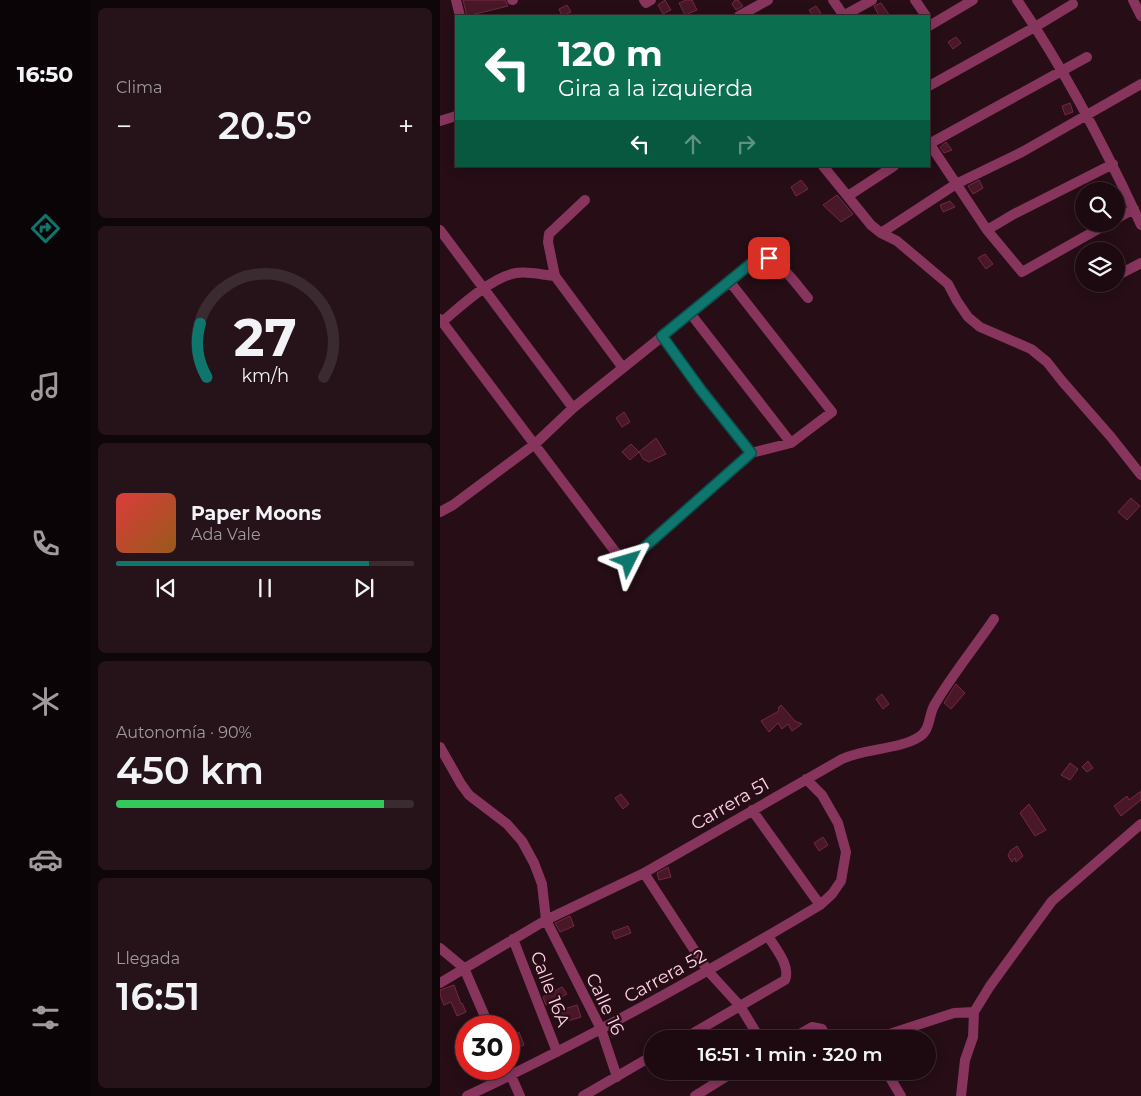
<!DOCTYPE html>
<html lang="es">
<head>
<meta charset="utf-8">
<style>
  body { margin:0; font-family:Montserrat,sans-serif; background:#251319; color:#f1f3f6; height:100vh; display:flex; flex-direction:column; font-size:19px; white-space:nowrap }
  * { box-sizing:border-box; margin:0 }
  p { font-size:16px; color:#a09a9f }
  .icon { flex:none; width:28px; height:28px; fill:none; stroke:currentColor; stroke-width:2; stroke-linecap:round; stroke-linejoin:round }
  .map { position:relative; flex:1; overflow:hidden }
  .drawer { display:flex; flex-direction:column; gap:8px; padding:8px; background:#0f0609; width:350px }
  .drawer>* { flex:none }
  .hud { position:absolute; left:15px; top:15px; width:475px; height:152px; border-radius:0px; box-shadow:0 2px 12px #0003,0 0 0 1px #3a2b30; background:#0b6e4f; color:#fff; overflow:hidden }
  .fabs { position:absolute; left:635px; top:182px; display:grid; gap:10px }
  .fabs a { display:grid; place-items:center; width:50px; height:50px; border-radius:50%; background:#1c0a10; box-shadow:0 2px 12px #0003,0 0 0 1px #3a2b30; font-size:25px }
  .speed { position:absolute; left:15px; top:1015px; display:flex; gap:10px; font-size:25px; font-weight:700; text-align:center }
  .speed>* { display:grid; place-content:center; width:65px; height:65px; border-radius:50%; background:#1c0a10; box-shadow:0 2px 12px #0003,0 0 0 1px #3a2b30; line-height:1 }
  .speed .limit { border:8px solid #d22; background:#fff; color:#111 }
  .pin { position:absolute; display:grid; place-items:center; width:42px; height:42px; color:#fff; margin:-21px; border-radius:10px; box-shadow:0 2px 8px #0006 }
  .me { position:absolute; width:55px; margin:-28px; rotate:50deg; stroke-linejoin:round; filter:drop-shadow(0 0 4px #0008) }
  .turn { display:flex; align-items:center; gap:18px; height:105px; padding:0 20px; font-size:22px }
  .turn .icon { width:65px; height:65px; stroke-width:2.5 }
  .turn b { display:block; font-size:35px; line-height:42px }
  .lanes { display:flex; align-items:center; height:48px; padding:0 20px; background:#0003; justify-content:center; gap:25px; direction:ltr }
  .lanes .off { opacity:.35 }
  .big { font-size:38px; font-weight:600; line-height:1.1 }
  .drawer .card { flex:1; display:flex; flex-direction:column; justify-content:center; gap:8px; min-width:0; padding:0 18px; border-radius:8px; background:#251319 }
  .drawer .dial { align-items:center; gap:0 }
  .dial svg { height:130px; overflow:visible; fill:none; stroke:#3a2b30; stroke-width:7; stroke-linecap:round; text-anchor:middle }
  .dial text { fill:#f1f3f6; stroke:none }
  .song { display:flex; align-items:center; gap:15px }
  .cover { width:60px; height:60px; border-radius:8px; background:linear-gradient(135deg,hsl(0 70% 55%),hsl(30 70% 35%)) }
  .played { height:5px; border-radius:2px; background:linear-gradient(90deg,#0f766e 85%,#3a2b30 85%) }
  .keys { display:flex; justify-content:space-around; direction:ltr }
  .heat { display:flex; justify-content:space-between; align-items:center; font-size:28px; direction:ltr }
  .charge { height:8px; border-radius:4px; background:linear-gradient(90deg,#34c759 90%,#3a2b30 0) }
  .trip { position:absolute; left:204px; top:1030px; width:292px; height:50px; border-radius:25px; background:#1c0a10; box-shadow:0 2px 12px #0003,0 0 0 1px #3a2b30; font-weight:600; line-height:50px; text-align:center }
  main { display:flex; flex:1; min-height:0 }
  .tab-bar { display:flex; flex-direction:column; width:90px; justify-content:space-around; align-items:center; background:#0b0406; color:#a09a9f }
  .tab-bar .icon { width:35px; height:35px }
  .tab-bar .on { color:#0f766e }
  .tab-bar b { font-size:22px; color:#f1f3f6 }
  .map>svg:first-child { display:block }
  .building { fill:#481828; stroke:#752842 }
  .lines { fill:none; stroke-linecap:round; stroke-linejoin:round }
  .street { stroke:#88355e; stroke-width:10 }
  .route-casing { stroke:#0a4d48; stroke-width:12 }
  .route { stroke:#0f766e; stroke-width:9 }
  .labels { text-anchor:middle; dominant-baseline:central; stroke-width:4.5; stroke-linejoin:round; paint-order:stroke }
  .street-label { font-size:18px; fill:#ffd2e5; stroke:#260d16 }
</style>
</head>
<body>
<main>
<nav class="tab-bar">
<b>16:50</b>
<svg class="icon on" aria-label="directions" viewBox="0 0 24 24"><path d="M12 3l9 9-9 9-9-9zM9 14v-3h6M13 9l2 2-2 2"/></svg>
<svg class="icon" aria-label="music" viewBox="0 0 24 24"><path d="M9 18V5l10-2v13"/><circle cx="6" cy="18" r="3"/><circle cx="16" cy="16" r="3"/></svg>
<svg class="icon" aria-label="phone" viewBox="0 0 24 24"><path d="M5 4h4l2 5-3 2q2 4 5 5l2-3 5 2v4C11 20 4 13 5 4z"/></svg>
<svg class="icon" aria-label="climate" viewBox="0 0 24 24"><path d="M12 3v18M4 7l16 10M4 17L20 7"/></svg>
<svg class="icon" aria-label="car" viewBox="0 0 24 24"><path d="M5 17H2v-5l4-1 3-4h7l3 4 3 1v5h-3M9 17h6M6 11h13"/><circle cx="7" cy="17" r="2"/><circle cx="17" cy="17" r="2"/></svg>
<svg class="icon" aria-label="filters" viewBox="0 0 24 24"><path d="M4 7h16M4 17h16"/><circle cx="9" cy="7" r="2"/><circle cx="15" cy="17" r="2"/></svg>
</nav>
<section class="drawer">
<div class="card"><p>Clima</p>
<div class="heat"><a>−</a><b class="big">20.5°</b><a>+</a></div>
</div>
<div class="card dial"><svg viewBox="0 0 100 80">
<path d="M14 69A42 42 0 1 1 86 69"/>
<path d="M14 69A42 42 0 0 1 10 36" stroke="#0f766e"/>
<text x="50" y="56" font-size="32" font-weight="700">27</text>
<text x="50" y="72" font-size="11">km/h</text>
</svg></div>
<div class="card">
<div class="song"><i class="cover"></i><div><b>Paper Moons</b><p>Ada Vale</p></div></div>
<div class="played"></div>
<div class="keys"><svg class="icon" aria-label="previous" viewBox="0 0 24 24"><path d="M18 5L8 12l10 7zM5 5v14"/></svg><svg class="icon" aria-label="pause" viewBox="0 0 24 24"><path d="M8 5v14M16 5v14"/></svg><svg class="icon" aria-label="next" viewBox="0 0 24 24"><path d="M6 5l10 7-10 7zM19 5v14"/></svg></div>
</div>
<div class="card"><p>Autonomía · 90%</p><b class="big">450 km</b><div class="charge"></div></div>
<div class="card"><p>Llegada</p><b class="big">16:51</b></div>
</section>
<div class="map">
<svg width="701" height="1096" viewBox="0 0 701 1096">
  <rect width="100%" height="100%" fill="#260d16"/>
  <path class="building" d="M23,0H65L68,6L27,16Z
    M225,0L231,10L223,14L218,5Z
    M246,0H252L257,10L245,15L239,3Z
    M295,0H298L303,6L296,10L292,4Z
    M441,3L450,16H439L434,6Z
    M127,5L131,12L122,16L119,9Z
    M376,6L381,13L377,16H373L369,10Z
    M516,37L521,43L513,49L508,42Z
    M630,103L633,112L625,115L622,106Z
    M506,142L512,150L504,153L500,147Z
    M361,180L368,189L356,196L351,187Z
    M539,180L543,188L533,194L528,186Z
    M397,195L413,214L401,222L383,205Z
    M510,201L515,207L503,212L500,205Z
    M545,254L553,264L546,269L538,258Z
    M184,412L190,422L182,427L176,418Z
    M216,438L226,454L209,462L203,459L199,452Z
    M191,444L199,452L190,460L182,452Z
    M691,498L700,506L687,520L678,512Z
    M516,684L525,693L511,709L504,703Z
    M442,694L449,704L443,709L436,699Z
    M341,705L355,721L362,724L352,731L348,724L342,729L338,723L329,732L321,721L337,712L339,710L338,708Z
    M648,761L653,768L647,772L642,767Z
    M630,763L638,769L630,780L621,775Z
    M701,791V800L681,816L674,806L687,796L689,800Z
    M181,794L189,804L183,809L175,798Z
    M589,804L606,830L595,836L580,813Z
    M383,837L388,845L379,851L374,843Z
    M577,846L583,856L576,862L575,858L572,862L568,856L570,851Z
    M228,867L231,877L219,880L217,873Z
    M130,916L134,926L120,932L115,923Z
    M188,926L191,933L175,939L172,932Z
    M14,985L21,1004L22,1003L26,1012L17,1016L11,1002L4,1005L0,995V990Z
    M122,987L127,994L106,1005L103,997Z
    M137,1005L141,1017L121,1023L117,1011Z
    M79,1032L84,1045L69,1051V1036Z"/>
  <g class="lines">
    <path class="street" d="M16,0L20,16
      M72,0H73
      M204,0L206,3L211,0
      M393,0L404,16
      M475,0L486,16
      M577,0C626,71 665,147 701,225
      M693,0L701,16
      M299,16L328,0
      M403,16L432,0
      M489,26L533,0
      M489,86L595,27L633,4
      M0,121L16,116
      M489,143L547,230L582,272L667,224
      M489,144L647,57
      M383,166L431,225L441,233L457,241L508,284L517,301L528,317L540,327L591,349L607,362L622,381L671,437L701,475
      M408,196L454,166
      M145,200L109,234L108,242L115,276L183,368
      M676,219L694,209
      M0,230L133,408
      M547,230L574,214L673,164
      M441,233L516,184L582,152L701,84
      M678,275L701,263
      M290,282L320,257C340,259 355,283 368,298
      M250,313L351,443
      M0,319L174,550L181,558L189,561L311,453L351,443L392,412L290,282L133,408L95,444L13,505L0,512
      M2,322C21,306 52,277 76,273C88,271 103,275 115,276
      M222,336L261,390L311,453
      M0,747L21,784L29,795L67,824L82,841L94,863L102,884L106,920L161,1029L177,1077
      M312,810L380,905
      M204,873L268,971L300,1006L320,1039
      M73,939L117,1052
      M0,948L24,968L49,1026
      M0,983L106,920L204,873L402,759C425,748 458,750 479,737C491,730 488,715 495,704C512,675 535,647 554,619
      M243,1039L345,980C351,966 335,948 328,936
      M351,1039L372,1027L382,1029L387,1039
      M434,1039L514,1013L534,1012
      M68,1069L80,1096
      M446,1071L461,1096
      M27,1096C148,1039 265,974 380,905L392,894L401,881L406,852L398,823L382,795L366,779
      M143,1096L212,1056
      M255,1096L295,1071
      M521,1096L525,1060L533,1037L534,1012L550,986L612,901L701,824"/>
  </g>
  <g class="lines">
    <defs>
      <path id="route" d="M189,561L311,453L261,390L222,336L314,261L320,257L329,258"/>
    </defs>
    <use href="#route" class="route-casing"/>
    <use href="#route" class="route"/>
  </g>
  <g class="labels">
    <g class="street-label">
      <text transform="translate(290 804) rotate(-30)">Carrera 51</text>
      <text transform="translate(225 976) rotate(-29)">Carrera 52</text>
      <text transform="translate(110 989) rotate(69)">Calle 16A</text>
      <text transform="translate(165 1004) rotate(65)">Calle 16</text>
    </g>
  </g>
</svg>
<div class="fabs">
<a><svg class="icon" aria-label="search" viewBox="0 0 24 24"><circle cx="10" cy="10" r="6"/><path d="M15 15l6 6"/></svg></a>
<a><svg class="icon" aria-label="layers" viewBox="0 0 24 24"><path d="M12 4l9 5-9 5-9-5zM3 14l9 5 9-5"/></svg></a>
</div>
<div class="speed"><div class="limit">30</div></div>
<div class="pin" style="left:329px;top:258px;background:#d93025"><svg class="icon" aria-label="arrive" viewBox="0 0 24 24"><path d="M6 21V4h12l-3 4 3 4H6"/></svg></div>
<svg class="me" style="left:189px;top:561px" viewBox="-20 -20 40 40"><path d="M0-17L14 15 0 8-14 15z" fill="#0f766e" stroke="#fff" stroke-width="4"/></svg>
<div class="trip">16:51 · 1 min · 320 m</div>
<div class="hud">
<div class="turn"><svg class="icon" aria-label="left" viewBox="0 0 24 24"><path d="M17 20v-9H6M10 6l-5 5 5 5"/></svg><div><b>120 m</b>Gira a la izquierda</div></div>
<div class="lanes"><svg class="icon" aria-label="left" viewBox="0 0 24 24"><path d="M17 20v-9H6M10 6l-5 5 5 5"/></svg><svg class="icon off" aria-label="ahead" viewBox="0 0 24 24"><path d="M12 20V5M6 11l6-6 6 6"/></svg><svg class="icon off" aria-label="right" viewBox="0 0 24 24"><path d="M7 20v-9h11M14 6l5 5-5 5"/></svg></div>
</div>
</div>
</main>
</body>
</html>
